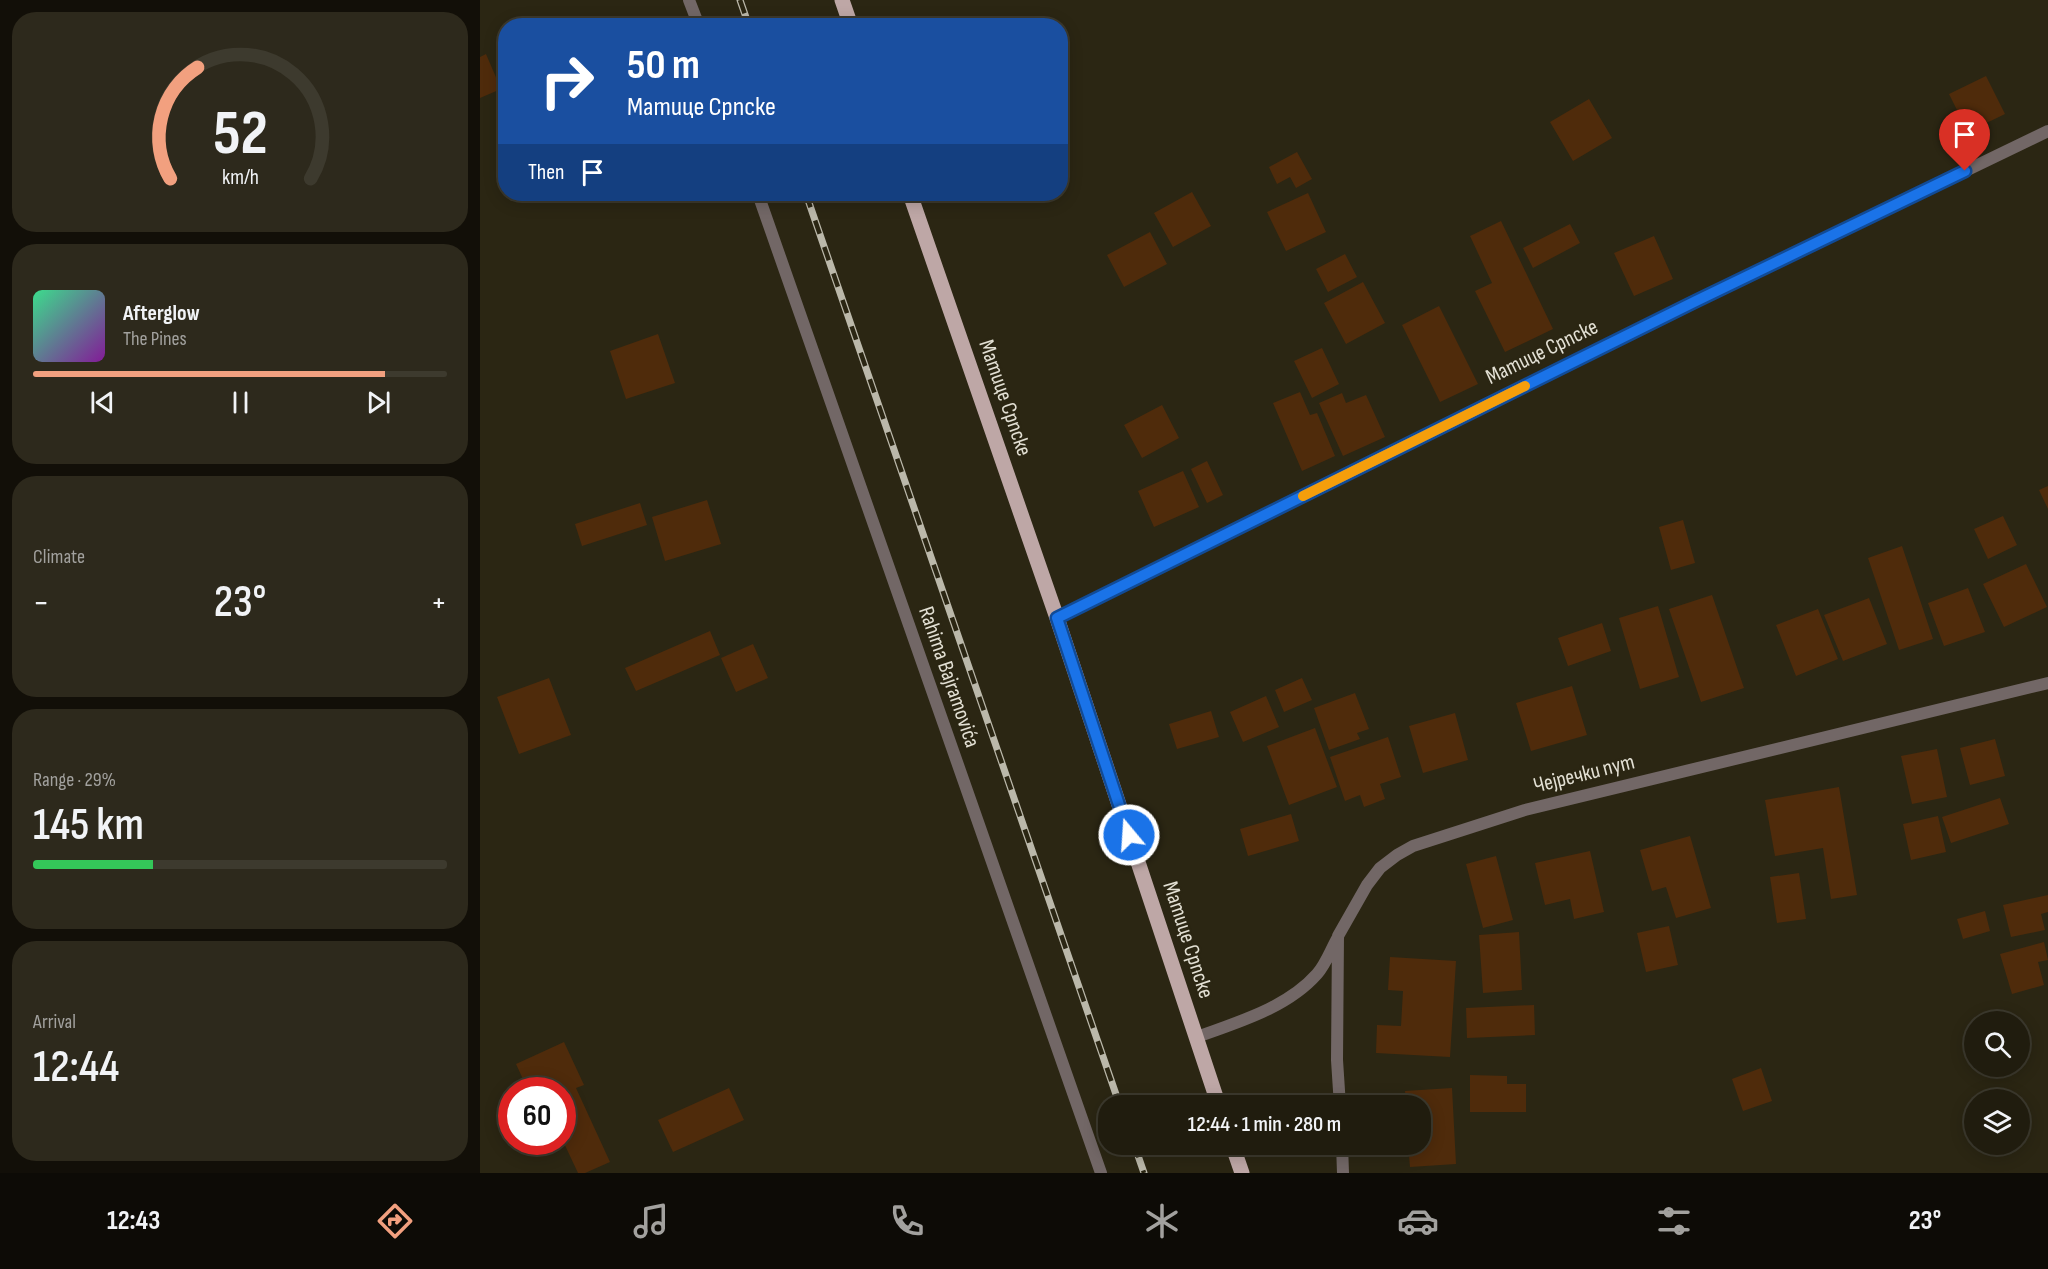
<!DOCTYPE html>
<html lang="en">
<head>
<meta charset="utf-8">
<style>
  body { margin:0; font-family:"Sofia Sans Condensed",sans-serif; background:#2d291c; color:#f1f3f6; height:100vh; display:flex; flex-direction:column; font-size:22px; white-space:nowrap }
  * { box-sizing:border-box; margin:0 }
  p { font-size:20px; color:#a2a19e }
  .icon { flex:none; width:33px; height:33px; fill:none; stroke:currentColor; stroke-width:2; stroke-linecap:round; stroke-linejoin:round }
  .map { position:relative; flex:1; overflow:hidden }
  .drawer { display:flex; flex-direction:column; gap:12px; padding:12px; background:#120f08; width:480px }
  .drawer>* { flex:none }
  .hud { position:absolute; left:18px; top:18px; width:570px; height:183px; border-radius:24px; box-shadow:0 3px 15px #0003,0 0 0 2px #3d3a2e; background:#1a4fa0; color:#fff; overflow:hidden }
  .controls { position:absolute; left:1484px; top:1011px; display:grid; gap:12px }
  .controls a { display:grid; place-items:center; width:66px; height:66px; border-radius:50%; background:#201c0e; box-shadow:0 3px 15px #0003,0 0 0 2px #3d3a2e; font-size:30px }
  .speed { position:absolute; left:18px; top:1077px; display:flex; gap:12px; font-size:30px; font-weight:700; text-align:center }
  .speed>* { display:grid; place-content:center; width:78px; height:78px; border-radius:50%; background:#201c0e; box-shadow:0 3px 15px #0003,0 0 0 2px #3d3a2e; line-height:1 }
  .speed .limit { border:9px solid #d22; background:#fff; color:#111 }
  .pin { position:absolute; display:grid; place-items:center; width:51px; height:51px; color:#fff; margin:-62px -26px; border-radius:50% 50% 50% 0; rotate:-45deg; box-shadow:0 0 6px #0007 }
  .pin .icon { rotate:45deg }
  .me { position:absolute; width:66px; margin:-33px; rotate:342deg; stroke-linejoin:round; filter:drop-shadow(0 0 4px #0008) }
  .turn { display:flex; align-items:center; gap:21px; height:126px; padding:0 30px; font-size:27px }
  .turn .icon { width:78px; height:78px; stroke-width:2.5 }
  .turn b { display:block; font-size:42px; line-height:51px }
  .then { display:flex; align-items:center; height:57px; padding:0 30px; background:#0003; gap:12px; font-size:22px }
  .big { font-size:45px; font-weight:600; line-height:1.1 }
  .drawer .tile { flex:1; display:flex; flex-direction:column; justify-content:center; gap:9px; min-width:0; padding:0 21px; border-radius:24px; background:#2d291c }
  .drawer .dial { align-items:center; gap:0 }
  .dial svg { height:156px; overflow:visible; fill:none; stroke:#3d3a2e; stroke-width:7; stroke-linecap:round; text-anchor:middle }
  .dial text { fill:#f1f3f6; stroke:none }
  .song { display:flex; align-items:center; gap:18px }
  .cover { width:72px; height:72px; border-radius:9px; background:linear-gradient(135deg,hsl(150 70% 55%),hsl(290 70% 35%)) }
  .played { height:6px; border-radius:3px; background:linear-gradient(90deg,#f2a07f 85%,#3d3a2e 85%) }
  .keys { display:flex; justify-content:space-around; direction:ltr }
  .heat { display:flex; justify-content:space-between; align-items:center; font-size:33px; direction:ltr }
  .charge { height:9px; border-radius:4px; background:linear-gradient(90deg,#34c759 29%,#3d3a2e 0) }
  .trip { position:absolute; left:618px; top:1095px; width:333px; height:60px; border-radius:24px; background:#201c0e; box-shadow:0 3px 15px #0003,0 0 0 2px #3d3a2e; font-weight:600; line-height:60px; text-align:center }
  .dock { display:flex; height:96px; justify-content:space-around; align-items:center; background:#0d0b06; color:#a2a19e }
  .dock .icon { width:42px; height:42px }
  .dock .active { color:#f2a07f }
  .dock b { font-size:27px; color:#f1f3f6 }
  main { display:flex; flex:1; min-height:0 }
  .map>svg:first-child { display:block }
  .building { fill:#4f2b0b }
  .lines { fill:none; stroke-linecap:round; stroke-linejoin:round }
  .street { stroke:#726766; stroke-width:12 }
  .primary { stroke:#bea7a6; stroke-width:15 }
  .rail-casing { stroke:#bbb8aa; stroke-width:7 }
  .rail { stroke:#2b2613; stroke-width:4.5; stroke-dasharray:14; stroke-linecap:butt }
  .route-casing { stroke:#114b97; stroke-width:15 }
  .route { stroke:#1a73e8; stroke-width:10 }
  .slow { stroke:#f59e0b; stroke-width:10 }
  .labels { text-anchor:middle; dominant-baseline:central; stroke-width:4.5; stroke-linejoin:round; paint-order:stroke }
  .street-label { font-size:22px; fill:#e3e0d4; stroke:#2b2613 }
</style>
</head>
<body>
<main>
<section class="drawer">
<div class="tile dial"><svg viewBox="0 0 100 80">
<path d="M14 69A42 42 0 1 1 86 69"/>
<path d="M14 69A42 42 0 0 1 28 12" stroke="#f2a07f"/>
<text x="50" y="56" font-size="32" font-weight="700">52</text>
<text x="50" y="72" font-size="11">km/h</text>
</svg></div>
<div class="tile">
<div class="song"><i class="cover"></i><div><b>Afterglow</b><p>The Pines</p></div></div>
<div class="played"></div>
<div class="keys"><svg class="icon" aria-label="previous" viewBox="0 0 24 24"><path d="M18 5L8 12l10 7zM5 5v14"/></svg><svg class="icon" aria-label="pause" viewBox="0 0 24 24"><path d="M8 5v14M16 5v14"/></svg><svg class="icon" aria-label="next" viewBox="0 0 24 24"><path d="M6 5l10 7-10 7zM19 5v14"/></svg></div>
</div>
<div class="tile"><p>Climate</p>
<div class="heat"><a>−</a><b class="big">23°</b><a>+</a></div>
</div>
<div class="tile"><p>Range · 29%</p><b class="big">145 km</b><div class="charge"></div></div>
<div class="tile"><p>Arrival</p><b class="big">12:44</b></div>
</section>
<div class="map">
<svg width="1568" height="1173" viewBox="0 0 1568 1173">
  <rect width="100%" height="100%" fill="#2b2613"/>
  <path class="building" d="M6,54L21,89L0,98V57Z
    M1506,76L1525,114L1488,132L1469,94Z
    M1109,99L1132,138L1093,161L1070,122Z
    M817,152L832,179L816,188L810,177L797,184L789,167Z
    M712,192L731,226L693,247L674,213Z
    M828,193L846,232L806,251L787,212Z
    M1021,221L1073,329L1025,352L995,291L1012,283L990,236Z
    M1090,224L1100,243L1053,268L1043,248Z
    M670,232L687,264L644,287L627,255Z
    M1174,236L1193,279L1154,296L1134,253Z
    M865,254L877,277L848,292L836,269Z
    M883,282L905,323L866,344L844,303Z
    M959,306L998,384L960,402L922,325Z
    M178,334L195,383L146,399L130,351Z
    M842,348L859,384L832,398L814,361Z
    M820,392L830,415L837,413L855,456L822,471L793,403Z
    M862,393L866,403L886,395L905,437L863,456L839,403Z
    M682,405L699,438L662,458L644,425Z
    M727,461L743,495L727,503L711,469Z
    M703,471L719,507L674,527L658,491Z
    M1568,486V509L1559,490Z
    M227,500L241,544L185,561L172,517Z
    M160,503L167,525L102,546L95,524Z
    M1523,516L1537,545L1508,559L1494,529Z
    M1203,520L1215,563L1191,570L1179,527Z
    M1422,546L1453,639L1419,650L1388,558Z
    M1546,564L1567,607L1524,627L1503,584Z
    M1488,588L1505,632L1464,646L1448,603Z
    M1232,595L1264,688L1221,702L1189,609Z
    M1389,598L1407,644L1363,661L1344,615Z
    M1178,606L1199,677L1160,689L1139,618Z
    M1338,609L1358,659L1316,676L1296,625Z
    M1122,623L1131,651L1088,666L1078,638Z
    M230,631L240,655L156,691L145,668Z
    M273,644L288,678L256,692L241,658Z
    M69,678L91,735L39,754L17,697Z
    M822,678L832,700L804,712L795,690Z
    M1092,686L1107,735L1051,751L1036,703Z
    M875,693L889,729L877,733L880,739L849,750L834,708Z
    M786,696L799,727L763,742L750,712Z
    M731,711L739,737L697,749L689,724Z
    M975,713L988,760L943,773L929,726Z
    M835,728L857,787L809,805L787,746Z
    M908,737L921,777L900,784L905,799L884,807L880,795L865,801L850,757Z
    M1515,739L1525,776L1490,785L1480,748Z
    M1457,749L1467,797L1432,804L1421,756Z
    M1359,787L1377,895L1351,899L1343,848L1295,856L1285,800Z
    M1520,798L1529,824L1471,843L1462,817Z
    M811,814L819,841L768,856L760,829Z
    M1458,816L1466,852L1431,860L1423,824Z
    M1210,836L1231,908L1196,918L1186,887L1172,891L1160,850Z
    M1110,851L1124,912L1094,919L1090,899L1065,905L1055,863Z
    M1016,856L1033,920L1003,928L986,864Z
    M1319,873L1326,919L1297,923L1290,877Z
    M1568,895V912L1561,914L1565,930L1531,937L1523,905Z
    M1505,911L1510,931L1483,939L1477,919Z
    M1189,926L1198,965L1166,972L1157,933Z
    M1039,932L1042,990L1003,993L999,935Z
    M1564,942L1568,960L1558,962L1564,985L1532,994L1520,954Z
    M910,957L976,961L970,1057L896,1053L897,1025L921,1026L923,991L908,990Z
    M1054,1005L1055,1035L987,1038L986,1008Z
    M84,1042L104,1085L96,1088L130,1162L105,1173H98L82,1139V1090H48L36,1064Z
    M1281,1068L1292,1101L1263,1111L1252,1079Z
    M990,1075L1027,1076V1084H1046V1112H990Z
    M249,1088L264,1120L193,1152L178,1120Z
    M972,1088L976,1164L930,1167L928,1144H940V1106H926L925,1091Z"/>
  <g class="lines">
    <path class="street" d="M209,0L219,26
      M278,194L621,1173
      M577,618L1216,301L1568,131
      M717,1037C758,1022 807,1008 837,974C846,964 851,949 858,937
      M860,1106L857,1060L858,936L887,885L900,868L917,855L933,846L1045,810L1568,683
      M862,1144L863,1173"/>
    <path class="primary" d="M362,0L371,26
      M430,194L577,618L739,1106
      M752,1144L762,1173"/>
    <defs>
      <path id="rail" d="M260,0L269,26
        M326,194L640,1106
        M654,1144L664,1173"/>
    </defs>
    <use href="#rail" class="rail-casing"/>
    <use href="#rail" class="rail"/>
  </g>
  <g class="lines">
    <defs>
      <path id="route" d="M649,835L577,618L1216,301L1485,171"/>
    </defs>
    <use href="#route" class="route-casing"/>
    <use href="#route" class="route"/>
    <path class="slow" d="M823,496L1045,386"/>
  </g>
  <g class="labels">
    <g class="street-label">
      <text transform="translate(1062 352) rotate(-26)">Матице Српске</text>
      <text transform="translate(525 398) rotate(71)">Матице Српске</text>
      <text transform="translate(469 677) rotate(71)">Rahima Bajramovića</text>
      <text transform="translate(1104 774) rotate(-14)">Чејречки пут</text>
      <text transform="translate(708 940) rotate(72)">Матице Српске</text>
    </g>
  </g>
</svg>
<div class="controls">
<a><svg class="icon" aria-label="search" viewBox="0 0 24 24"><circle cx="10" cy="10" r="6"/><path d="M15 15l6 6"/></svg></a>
<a><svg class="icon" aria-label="layers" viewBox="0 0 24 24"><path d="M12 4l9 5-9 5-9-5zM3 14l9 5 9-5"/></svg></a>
</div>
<div class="speed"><div class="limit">60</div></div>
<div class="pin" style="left:1485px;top:171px;background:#d93025"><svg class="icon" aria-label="arrive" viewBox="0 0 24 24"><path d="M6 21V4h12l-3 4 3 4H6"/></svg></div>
<svg class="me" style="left:649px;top:835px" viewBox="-20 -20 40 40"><circle r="17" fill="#1a73e8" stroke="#fff" stroke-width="3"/><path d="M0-11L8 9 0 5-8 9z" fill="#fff"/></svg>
<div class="trip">12:44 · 1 min · 280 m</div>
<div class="hud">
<div class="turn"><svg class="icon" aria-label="right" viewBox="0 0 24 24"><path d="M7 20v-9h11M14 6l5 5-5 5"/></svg><div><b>50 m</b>Матице Српске</div></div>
<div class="then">Then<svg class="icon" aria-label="arrive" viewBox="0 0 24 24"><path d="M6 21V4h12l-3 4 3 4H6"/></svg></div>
</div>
</div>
</main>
<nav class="dock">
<b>12:43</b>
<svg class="icon active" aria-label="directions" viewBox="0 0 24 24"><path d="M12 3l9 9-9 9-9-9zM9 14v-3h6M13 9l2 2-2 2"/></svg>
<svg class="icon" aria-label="music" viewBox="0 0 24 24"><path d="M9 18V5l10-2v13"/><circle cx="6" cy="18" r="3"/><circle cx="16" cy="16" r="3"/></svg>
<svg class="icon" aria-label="phone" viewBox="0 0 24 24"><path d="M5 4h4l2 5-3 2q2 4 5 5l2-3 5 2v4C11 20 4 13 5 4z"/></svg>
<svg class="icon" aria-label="climate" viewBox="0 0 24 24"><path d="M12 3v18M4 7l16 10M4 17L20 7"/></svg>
<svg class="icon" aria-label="car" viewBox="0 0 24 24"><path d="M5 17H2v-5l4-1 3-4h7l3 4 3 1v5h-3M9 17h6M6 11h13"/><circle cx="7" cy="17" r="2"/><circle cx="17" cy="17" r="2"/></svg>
<svg class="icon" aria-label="filters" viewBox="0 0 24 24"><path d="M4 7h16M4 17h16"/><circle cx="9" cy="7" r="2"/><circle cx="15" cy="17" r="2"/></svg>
<b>23°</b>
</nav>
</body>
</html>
